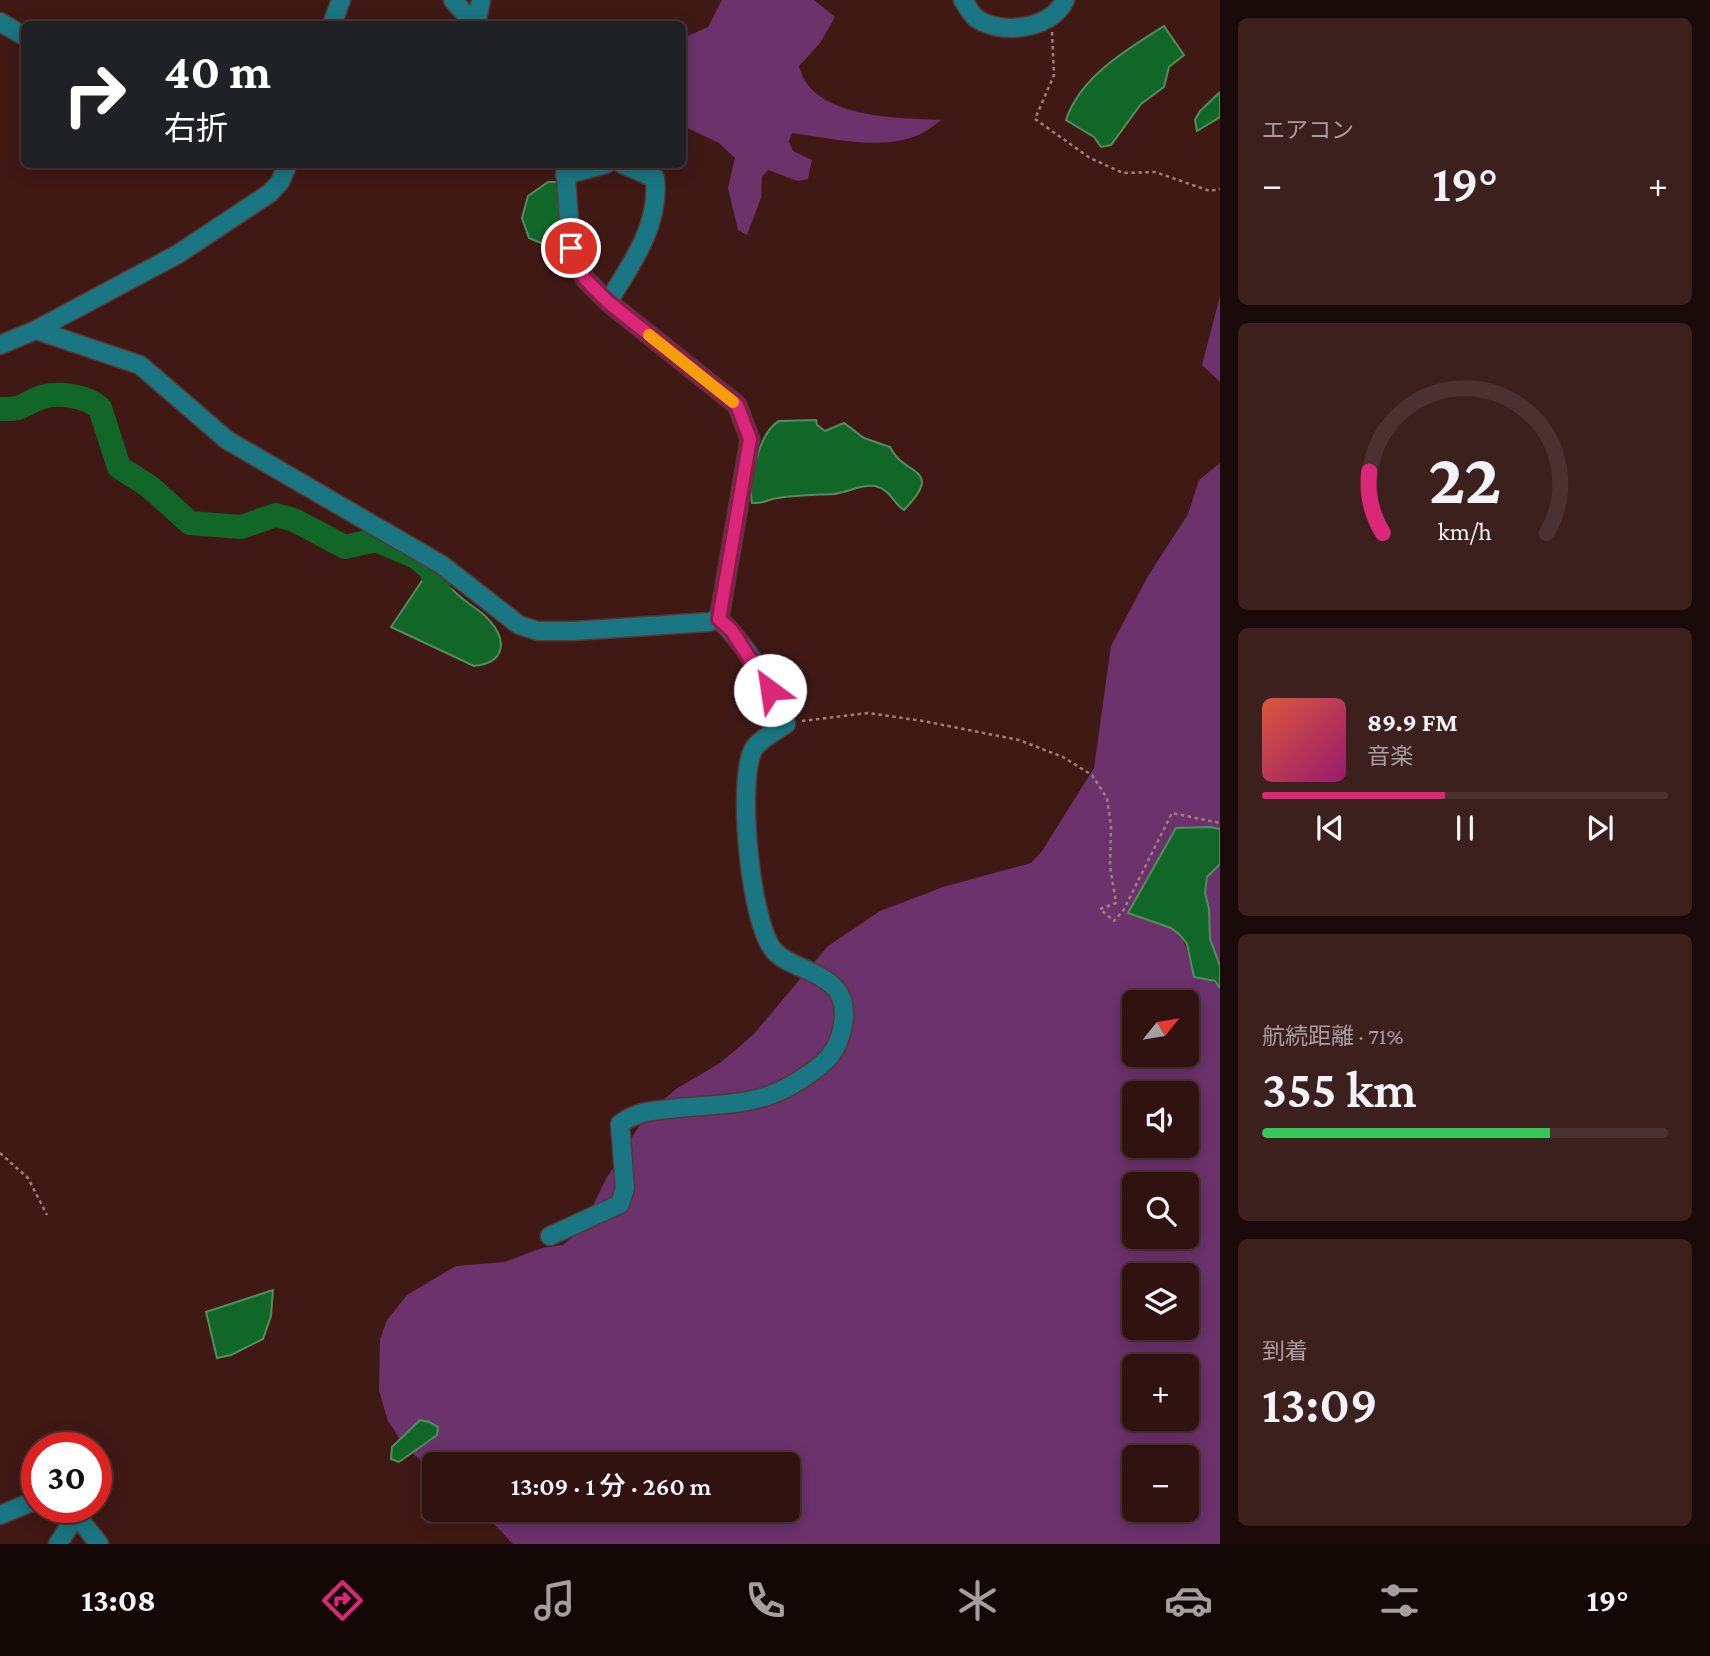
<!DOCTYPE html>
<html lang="ja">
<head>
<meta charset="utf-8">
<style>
  body { margin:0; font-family:"Crimson Pro","Noto Sans JP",serif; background:#3c201e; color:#f1f3f6; height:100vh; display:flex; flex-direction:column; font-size:26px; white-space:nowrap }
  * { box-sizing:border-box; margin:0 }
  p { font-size:23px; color:#a89e9f }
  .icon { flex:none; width:38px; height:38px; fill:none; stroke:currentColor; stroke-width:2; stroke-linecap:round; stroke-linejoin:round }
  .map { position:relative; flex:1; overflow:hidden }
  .sheet { display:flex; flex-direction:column; gap:18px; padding:18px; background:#1a0a09; width:490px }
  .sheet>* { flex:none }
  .banner { position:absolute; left:21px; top:21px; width:665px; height:147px; border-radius:10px; box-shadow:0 4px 18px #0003,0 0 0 2px #4b3230; background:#202124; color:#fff; overflow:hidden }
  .needle { width:46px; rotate:60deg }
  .buttons { position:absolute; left:1122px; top:990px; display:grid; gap:14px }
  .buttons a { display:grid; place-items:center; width:77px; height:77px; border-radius:10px; background:#301310; box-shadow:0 4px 18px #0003,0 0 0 2px #4b3230; font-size:35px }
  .speed { position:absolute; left:21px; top:1432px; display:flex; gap:14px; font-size:35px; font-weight:700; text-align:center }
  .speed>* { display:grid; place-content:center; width:91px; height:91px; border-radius:50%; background:#301310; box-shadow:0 4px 18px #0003,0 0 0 2px #4b3230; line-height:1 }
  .speed .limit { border:10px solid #d22; background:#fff; color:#111 }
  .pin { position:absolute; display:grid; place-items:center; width:60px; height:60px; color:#fff; margin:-30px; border:4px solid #fff; border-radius:50%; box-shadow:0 2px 7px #0007 }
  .me { position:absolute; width:77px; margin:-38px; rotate:329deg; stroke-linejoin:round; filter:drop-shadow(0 0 5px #0008) }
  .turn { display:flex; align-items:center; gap:24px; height:147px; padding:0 28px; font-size:32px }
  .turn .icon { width:91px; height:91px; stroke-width:2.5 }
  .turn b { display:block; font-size:49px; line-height:60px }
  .big { font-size:52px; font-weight:600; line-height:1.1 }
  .sheet .tile { flex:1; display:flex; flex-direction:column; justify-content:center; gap:10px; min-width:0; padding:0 24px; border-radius:10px; background:#3c201e }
  .sheet .dial { align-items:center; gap:0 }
  .dial svg { height:182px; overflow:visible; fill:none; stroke:#4b3230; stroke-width:7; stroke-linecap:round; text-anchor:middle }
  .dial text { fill:#f1f3f6; stroke:none }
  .song { display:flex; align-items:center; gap:21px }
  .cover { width:84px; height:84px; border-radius:10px; background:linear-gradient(135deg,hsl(10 70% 55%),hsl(320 70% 35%)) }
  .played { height:7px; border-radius:4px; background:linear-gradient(90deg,#db2777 45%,#4b3230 45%) }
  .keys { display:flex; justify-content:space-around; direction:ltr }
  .heat { display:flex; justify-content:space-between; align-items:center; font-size:38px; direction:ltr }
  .charge { height:10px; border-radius:5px; background:linear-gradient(90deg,#34c759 71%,#4b3230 0) }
  .trip { position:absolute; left:422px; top:1452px; width:378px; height:70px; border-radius:10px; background:#301310; box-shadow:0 4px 18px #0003,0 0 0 2px #4b3230; font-weight:600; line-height:70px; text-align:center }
  .tabs { display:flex; height:112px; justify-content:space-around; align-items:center; background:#130806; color:#a89e9f }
  .tabs .icon { width:49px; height:49px }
  .tabs .active { color:#db2777 }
  .tabs b { font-size:32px; color:#f1f3f6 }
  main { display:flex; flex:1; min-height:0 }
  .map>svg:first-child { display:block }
  .green { fill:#6c326c; fill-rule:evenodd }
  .water { fill:#106728; stroke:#568b5e; stroke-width:2 }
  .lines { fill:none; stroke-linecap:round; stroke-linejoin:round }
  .river { stroke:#106728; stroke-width:24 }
  .minor-casing { stroke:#5a3531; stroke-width:21 }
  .path { stroke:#a07f7b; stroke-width:2.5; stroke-dasharray:3.5 3.5; stroke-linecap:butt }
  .minor { stroke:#197682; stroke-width:18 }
  .route-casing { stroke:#8e194d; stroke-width:18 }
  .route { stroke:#db2777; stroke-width:12 }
  .slow { stroke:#f59e0b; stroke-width:12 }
</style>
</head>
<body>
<main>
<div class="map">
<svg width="1220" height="1544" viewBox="0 0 1220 1544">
  <rect width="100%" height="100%" fill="#401915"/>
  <path class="green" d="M722,0H814L835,17L820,43L799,66C811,119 899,118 941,120C933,126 923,134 913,137C875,150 831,138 792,133L789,142L793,151L812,160L808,179L798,181L768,170L762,177L761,198L747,235L738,230L728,188L735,158L719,143L683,126V38L708,27Z
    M1220,296V382L1202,365Z
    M1220,463V829L1210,827L1129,913C1159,923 1185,924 1189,960L1220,988V1544H513L481,1510H788V1465H434V1471L406,1448L388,1421L379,1391L380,1339L387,1320L407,1295L456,1266L505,1262L542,1248L563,1245L581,1230L606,1179L646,1115L676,1089L720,1063L753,1035L828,946L880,911L943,887L1031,863L1042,851L1094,768L1111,646L1148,576L1188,514L1199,480ZM1134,1003H1186V1055H1134ZM1134,1094H1186V1146H1134ZM1134,1185H1186V1237H1134ZM1134,1276H1186V1328H1134ZM1134,1367H1186V1419H1134ZM1134,1458H1186V1510H1134Z
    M1220,864V966L1210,939L1209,909L1205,893L1206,877Z"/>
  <path class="water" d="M1164,26L1184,55L1169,67L1164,87L1141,104L1111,145L1101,147L1094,137L1066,120C1080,77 1127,49 1164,26Z
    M1220,92V117L1197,131L1195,120L1200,111Z
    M548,182H557L560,232L548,246L529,238L522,218L528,196Z
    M816,420L817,425L825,431L844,423L864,438L890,447C903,476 946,467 904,510C893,503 890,489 875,486C860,484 847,493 833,494C814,495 797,495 778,498C768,499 764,504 752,503C748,482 759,432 779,421Z
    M430,569C441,579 452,590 463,599C471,606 483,612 489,620C508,641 505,663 474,666L391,627Z
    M1210,827L1220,829V864L1207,877L1205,893L1209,909L1210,939L1220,966V988L1215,981L1194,977L1187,944L1180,935L1171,928L1128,913L1176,828Z
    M273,1290L271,1316L263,1339L231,1355L217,1358L206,1312Z
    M420,1420L429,1422L438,1427L437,1435L399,1462L391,1459L392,1447Z"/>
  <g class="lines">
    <path class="river" d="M0,409C27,410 21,404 42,397C58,392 87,396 100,408L119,467L150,487L190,523L241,527L276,515L294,520L345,547L376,540L416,557L430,569L443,599"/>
    <defs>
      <path id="minor" d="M453,0L474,24
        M963,0C967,6 971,14 976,18C1001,36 1052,29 1065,0
        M0,22L24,36
        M332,24L341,0
        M476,24L481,0
        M565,164L571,248L585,279L608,302L737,405L750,439L719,619
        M565,175L606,164
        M608,302C632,263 660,225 655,178L622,164
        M36,330L140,365L227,440L442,565L519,625L538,631H573L709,622L719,619
        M0,345L36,330L178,254L270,193L280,182L288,164
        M550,1236L620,1204L625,1188L620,1124C636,1112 650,1111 669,1109C717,1103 755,1108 797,1082C809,1074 821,1067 830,1056C839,1044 843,1030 844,1016C846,972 796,973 775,952C750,926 737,782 753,750C758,740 776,731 786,724C775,690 745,644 719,619
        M70,1507L99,1544
        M0,1515L37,1500
        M58,1544L75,1517"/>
    </defs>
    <use href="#minor" class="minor-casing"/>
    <path class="path" d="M1052,32L1054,75L1035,119L1090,158L1123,173L1155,172L1210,191L1220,189
      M802,721L868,713L923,721L1019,740L1063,757L1092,775L1107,798L1111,826L1110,866L1116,903L1100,909L1114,921L1123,911L1172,813L1220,823
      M0,1153L28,1178L47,1215"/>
    <use href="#minor" class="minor"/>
  </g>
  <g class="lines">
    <defs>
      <path id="route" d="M571,248L585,279L608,302L737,405L750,439L719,619L732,631L770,690"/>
    </defs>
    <use href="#route" class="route-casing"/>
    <use href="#route" class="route"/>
    <path class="slow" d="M649,335L733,402"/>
  </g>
</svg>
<div class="buttons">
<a><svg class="needle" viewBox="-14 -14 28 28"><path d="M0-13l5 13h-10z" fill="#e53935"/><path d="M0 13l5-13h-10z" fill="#a89e9f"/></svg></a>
<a><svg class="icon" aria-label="sound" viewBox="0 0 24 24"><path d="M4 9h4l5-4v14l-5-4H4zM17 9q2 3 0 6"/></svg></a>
<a><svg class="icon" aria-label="search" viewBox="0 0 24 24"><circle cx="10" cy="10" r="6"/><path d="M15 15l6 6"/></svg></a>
<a><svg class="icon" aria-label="layers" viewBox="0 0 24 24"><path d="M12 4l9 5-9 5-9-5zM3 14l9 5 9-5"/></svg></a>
<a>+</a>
<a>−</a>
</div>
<div class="speed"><div class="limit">30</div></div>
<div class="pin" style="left:571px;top:248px;background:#d93025"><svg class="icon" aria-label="arrive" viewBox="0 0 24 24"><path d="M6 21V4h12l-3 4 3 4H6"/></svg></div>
<svg class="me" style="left:770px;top:690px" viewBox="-20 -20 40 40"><circle r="19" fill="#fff"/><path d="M0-13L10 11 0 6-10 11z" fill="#db2777"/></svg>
<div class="trip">13:09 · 1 分 · 260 m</div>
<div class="banner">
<div class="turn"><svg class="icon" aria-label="right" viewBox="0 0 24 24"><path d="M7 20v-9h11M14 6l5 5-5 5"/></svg><div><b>40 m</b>右折</div></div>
</div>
</div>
<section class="sheet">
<div class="tile"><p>エアコン</p>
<div class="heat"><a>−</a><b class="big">19°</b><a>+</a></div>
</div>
<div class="tile dial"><svg viewBox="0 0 100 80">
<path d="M14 69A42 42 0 1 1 86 69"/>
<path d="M14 69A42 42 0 0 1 8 42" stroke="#db2777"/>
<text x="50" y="56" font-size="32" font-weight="700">22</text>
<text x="50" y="72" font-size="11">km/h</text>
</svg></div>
<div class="tile">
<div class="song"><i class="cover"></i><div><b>89.9 FM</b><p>音楽</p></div></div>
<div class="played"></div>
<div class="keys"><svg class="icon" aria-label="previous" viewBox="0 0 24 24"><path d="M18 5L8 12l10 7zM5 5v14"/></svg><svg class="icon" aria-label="pause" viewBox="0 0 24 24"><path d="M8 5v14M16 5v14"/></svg><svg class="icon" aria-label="next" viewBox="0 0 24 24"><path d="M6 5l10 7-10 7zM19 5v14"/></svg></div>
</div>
<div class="tile"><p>航続距離 · 71%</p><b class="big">355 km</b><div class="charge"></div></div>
<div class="tile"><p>到着</p><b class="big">13:09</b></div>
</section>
</main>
<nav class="tabs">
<b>13:08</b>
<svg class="icon active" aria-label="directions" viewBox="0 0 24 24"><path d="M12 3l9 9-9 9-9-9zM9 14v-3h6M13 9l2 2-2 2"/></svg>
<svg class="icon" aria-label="music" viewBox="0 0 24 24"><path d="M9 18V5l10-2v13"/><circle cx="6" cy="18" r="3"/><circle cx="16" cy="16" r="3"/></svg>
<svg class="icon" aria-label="phone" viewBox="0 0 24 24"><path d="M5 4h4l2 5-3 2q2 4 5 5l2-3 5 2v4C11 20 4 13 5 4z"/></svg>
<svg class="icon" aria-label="climate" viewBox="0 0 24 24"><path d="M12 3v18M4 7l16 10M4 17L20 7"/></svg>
<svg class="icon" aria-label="car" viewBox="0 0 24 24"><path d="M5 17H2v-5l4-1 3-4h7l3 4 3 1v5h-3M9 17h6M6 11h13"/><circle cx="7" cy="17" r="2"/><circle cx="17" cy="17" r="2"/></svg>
<svg class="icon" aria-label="filters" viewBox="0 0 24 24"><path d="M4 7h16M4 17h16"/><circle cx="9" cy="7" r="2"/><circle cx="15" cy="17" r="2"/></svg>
<b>19°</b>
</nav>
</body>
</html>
